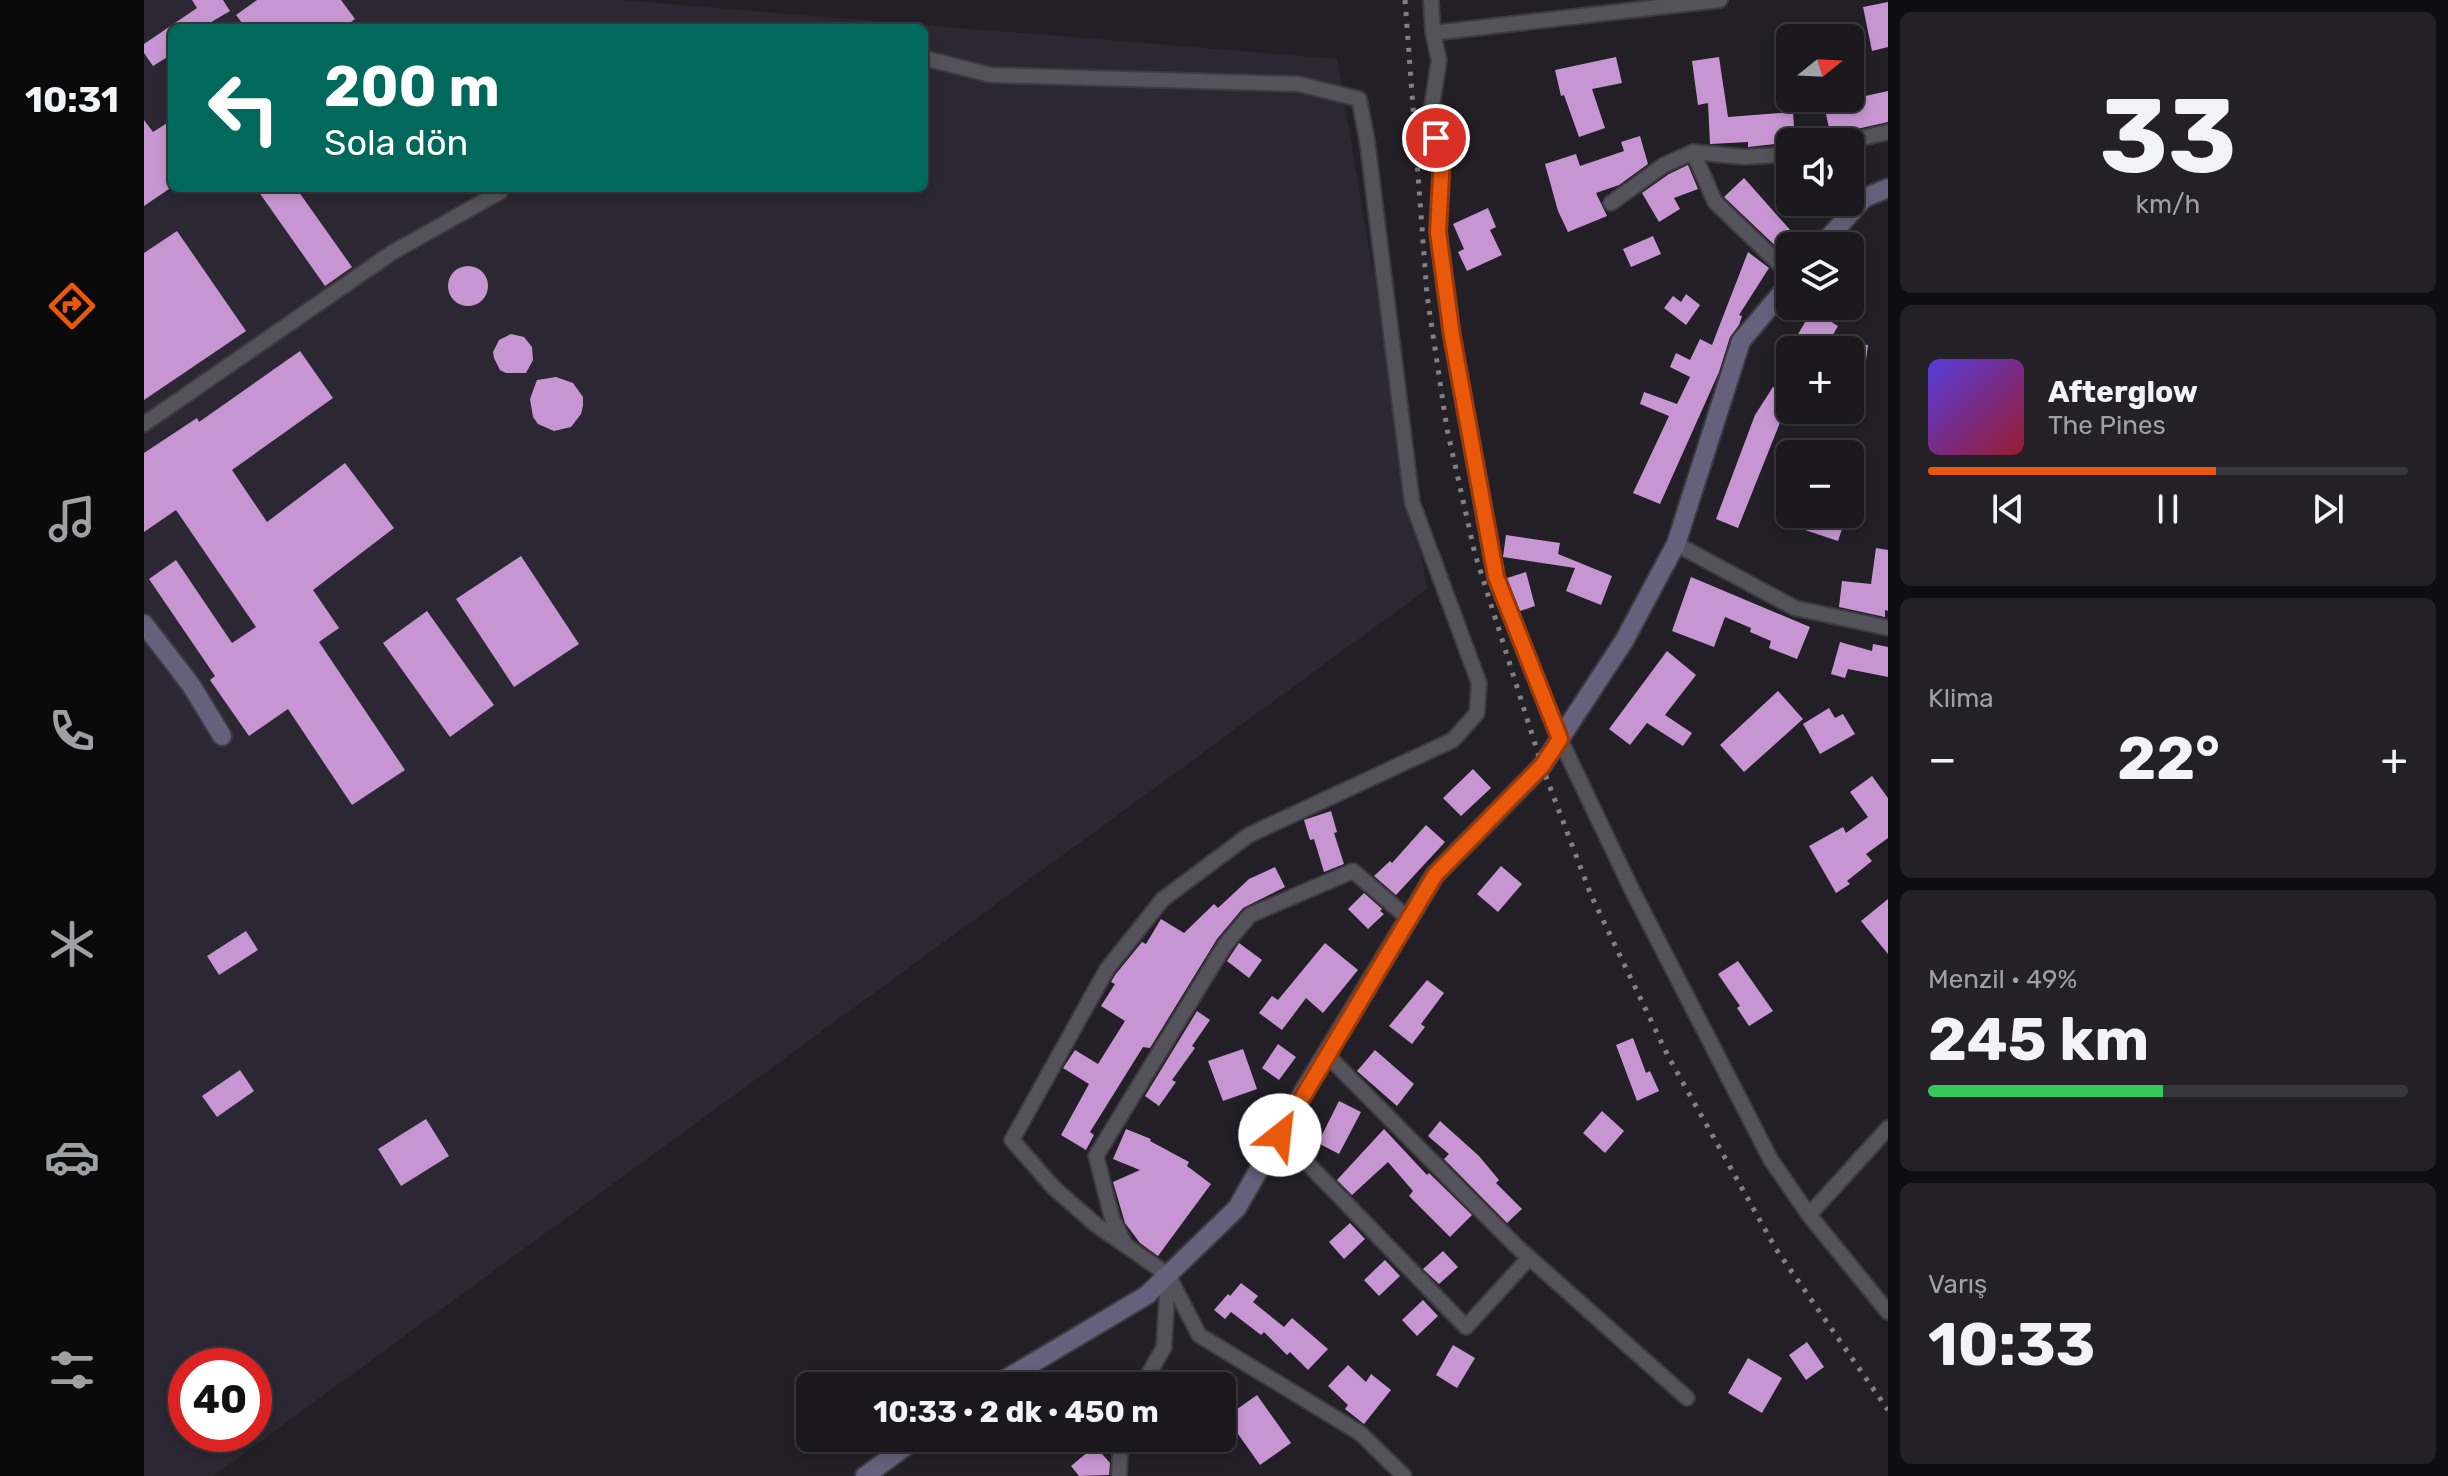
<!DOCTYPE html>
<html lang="tr">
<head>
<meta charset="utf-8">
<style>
  body { margin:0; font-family:Rubik,sans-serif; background:#232125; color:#f1f3f6; height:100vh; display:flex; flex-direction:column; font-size:30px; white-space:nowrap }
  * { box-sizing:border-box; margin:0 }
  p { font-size:26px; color:#9fa0a3 }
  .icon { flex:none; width:44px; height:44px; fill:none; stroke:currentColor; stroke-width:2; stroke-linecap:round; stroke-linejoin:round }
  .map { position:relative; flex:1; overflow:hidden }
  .panel { display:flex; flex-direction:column; gap:12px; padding:12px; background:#0e0d0f; width:560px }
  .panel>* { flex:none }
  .top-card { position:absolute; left:24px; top:24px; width:760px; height:168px; border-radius:12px; box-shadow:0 4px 12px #0003,0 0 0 2px #38373b; background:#00695c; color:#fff; overflow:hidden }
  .needle { width:52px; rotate:72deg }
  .buttons { position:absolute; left:1632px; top:24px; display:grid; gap:16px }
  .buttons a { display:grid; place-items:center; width:88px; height:88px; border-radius:12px; background:#1a181c; box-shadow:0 4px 12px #0003,0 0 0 2px #38373b; font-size:40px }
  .speed { position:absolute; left:24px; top:1348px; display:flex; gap:16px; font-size:40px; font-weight:700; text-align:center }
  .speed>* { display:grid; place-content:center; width:104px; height:104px; border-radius:50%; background:#1a181c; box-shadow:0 4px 12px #0003,0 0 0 2px #38373b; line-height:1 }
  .speed .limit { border:12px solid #d22; background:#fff; color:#111 }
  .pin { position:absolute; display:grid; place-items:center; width:68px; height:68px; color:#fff; margin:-34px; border:4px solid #fff; border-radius:50%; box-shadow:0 2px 8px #0007 }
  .me { position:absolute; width:88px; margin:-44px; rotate:29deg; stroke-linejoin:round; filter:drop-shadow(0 0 6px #0008) }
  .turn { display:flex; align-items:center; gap:28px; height:168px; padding:0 24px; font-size:36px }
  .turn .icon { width:104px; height:104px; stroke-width:2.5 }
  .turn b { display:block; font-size:56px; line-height:68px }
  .big { font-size:60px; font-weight:700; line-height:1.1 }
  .panel .tile { flex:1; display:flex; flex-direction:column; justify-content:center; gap:12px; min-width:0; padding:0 28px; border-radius:12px; background:#232125 }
  .panel .dial { align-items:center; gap:0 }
  .dial b { font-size:104px; line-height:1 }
  .song { display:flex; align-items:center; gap:24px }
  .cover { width:96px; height:96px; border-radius:12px; background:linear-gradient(135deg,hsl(250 70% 55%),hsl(350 70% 35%)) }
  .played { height:8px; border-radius:4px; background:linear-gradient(90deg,#ea580c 60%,#38373b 60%) }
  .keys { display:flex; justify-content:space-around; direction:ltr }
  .heat { display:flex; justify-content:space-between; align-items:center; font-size:44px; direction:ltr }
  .charge { height:12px; border-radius:6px; background:linear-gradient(90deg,#34c759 49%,#38373b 0) }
  .trip { position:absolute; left:652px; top:1372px; width:440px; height:80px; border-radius:12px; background:#1a181c; box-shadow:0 4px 12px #0003,0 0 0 2px #38373b; font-weight:700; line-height:80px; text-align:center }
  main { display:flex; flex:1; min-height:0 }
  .tabs { display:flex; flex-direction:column; width:144px; justify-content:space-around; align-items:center; background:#0a0a0b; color:#9fa0a3 }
  .tabs .icon { width:56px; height:56px }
  .tabs .current { color:#ea580c }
  .tabs b { font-size:36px; color:#f1f3f6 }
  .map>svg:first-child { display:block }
  .built { fill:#2b2733; fill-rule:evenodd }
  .building { fill:#c796d2 }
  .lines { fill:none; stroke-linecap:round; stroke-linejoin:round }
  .street-casing { stroke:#3d3b40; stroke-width:18 }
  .secondary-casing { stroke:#3d3b40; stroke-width:22 }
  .street { stroke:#54525a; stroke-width:14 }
  .secondary { stroke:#65607b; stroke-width:18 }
  .rail { stroke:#828085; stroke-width:5; stroke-dasharray:4 8; stroke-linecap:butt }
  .route-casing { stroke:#983908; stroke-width:20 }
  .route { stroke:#ea580c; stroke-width:14 }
</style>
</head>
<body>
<main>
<nav class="tabs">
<b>10:31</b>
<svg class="icon current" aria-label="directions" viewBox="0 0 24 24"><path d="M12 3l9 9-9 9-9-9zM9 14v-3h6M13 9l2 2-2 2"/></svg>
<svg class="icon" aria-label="music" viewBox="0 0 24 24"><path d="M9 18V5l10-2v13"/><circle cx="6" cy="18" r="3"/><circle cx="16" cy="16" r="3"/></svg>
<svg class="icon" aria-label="phone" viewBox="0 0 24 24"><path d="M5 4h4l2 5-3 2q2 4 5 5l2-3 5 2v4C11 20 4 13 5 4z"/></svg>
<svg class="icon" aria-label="climate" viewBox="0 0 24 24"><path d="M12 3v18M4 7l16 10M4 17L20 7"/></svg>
<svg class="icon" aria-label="car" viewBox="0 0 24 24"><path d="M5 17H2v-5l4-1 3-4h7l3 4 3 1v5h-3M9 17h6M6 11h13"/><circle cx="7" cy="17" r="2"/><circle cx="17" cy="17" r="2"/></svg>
<svg class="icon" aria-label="filters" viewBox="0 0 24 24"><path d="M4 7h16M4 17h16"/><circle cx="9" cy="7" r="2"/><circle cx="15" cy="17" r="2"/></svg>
</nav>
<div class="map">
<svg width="1744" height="1476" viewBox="0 0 1744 1476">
  <rect width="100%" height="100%" fill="#222026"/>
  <path class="built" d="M0,0H475L1193,59L1283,589L69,1476H0ZM28,28H780V188H28ZM42,1366H110V1434H42Z"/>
  <path class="building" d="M48,0H79L86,11L57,28H28V54L9,66L0,53V44L53,8Z
    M113,0H197L211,19L199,28H102L92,15Z
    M1744,2V47L1728,51L1719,7Z
    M1472,57L1478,83L1448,89L1461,128L1435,137L1420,95L1417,96L1411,70Z
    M1575,57L1584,117L1649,112L1651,142L1604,147V142L1566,144L1564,103L1554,105L1548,61Z
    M1744,91V122L1699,132L1687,137L1680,105Z
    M0,120L9,132L28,120V187L0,206Z
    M1496,136L1504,164L1475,185L1452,193L1463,216L1424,232L1414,211L1401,164L1432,154L1436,166L1480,151L1477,142Z
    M1544,165L1554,189L1530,198L1536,209L1515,222L1498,193L1525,174Z
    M1600,178L1656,241L1646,246V250L1641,255L1580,197Z
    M112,188H152L208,267L181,286Z
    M1344,208L1352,227L1346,230L1358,255L1323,271L1314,252L1320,249L1309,224Z
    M33,231L102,331L0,400V253Z
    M1509,236L1517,254L1487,267L1479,249Z
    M1604,252L1625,268L1595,315L1598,316L1595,325L1586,337L1575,372L1516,504L1489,493L1525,416L1496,404L1500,392L1533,404L1546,377L1526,367L1532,353L1546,360L1556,339L1568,345Z
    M304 286a20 20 0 1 1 40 0a20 20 0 1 1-40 0Z
    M1542,294L1556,305L1542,325L1520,308L1529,296L1537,302Z
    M1668,310L1694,326L1680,350H1645Z
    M367,334L380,337L388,347L389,360L382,373H362L356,370L350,358L349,352L355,340Z
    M1706,343L1724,345L1721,368L1706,367Z
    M156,351L189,398L88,470L123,522L201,463L250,528L169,590L195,628L175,642L261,770L208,805L144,709L105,736L66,680L71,676L5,579L32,560L88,643L112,627L32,510L0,532V453L53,418L55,422Z
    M412,377L429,383L439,397V406L437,414L427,427L410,431L394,424L389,417L386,399L393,380Z
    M1629,387L1646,397V410L1656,411L1646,426L1637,420L1594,528L1572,519L1611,415Z
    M1653,514H1703L1694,541L1649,526Z
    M1362,535L1416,543L1414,554L1468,576L1457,605L1422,591L1431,568L1359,557Z
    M1732,548L1744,550V611L1741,610V617L1695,607L1698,581L1727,584Z
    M377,556L435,644L370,687L312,599Z
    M1382,572L1391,606L1376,611L1363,578Z
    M1547,577L1666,627L1653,659L1625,648L1627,641L1606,632L1607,628L1581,617L1570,647L1528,631Z
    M283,611L350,705L306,737L239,643Z
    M1696,642L1728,651L1729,644L1744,647V677L1704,669L1701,678L1687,674Z
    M1523,651L1552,675L1521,715L1548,733L1539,746L1503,723L1486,745L1465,729Z
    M1634,691L1659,719L1600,772L1576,745Z
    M1685,708L1691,718L1699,714L1711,734L1676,754L1659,724Z
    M1329,769L1347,788L1317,816L1299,798Z
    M1728,776L1744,798V838L1722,854L1728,861L1703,881L1706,884L1692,893L1665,846L1699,827L1702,833L1724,817L1706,792Z
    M1187,811L1193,832L1190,833L1200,864L1180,872L1170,839L1166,840L1160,820Z
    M1282,825L1301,842L1252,895L1230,876L1246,861L1248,863Z
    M1357,866L1378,884L1354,912L1333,894Z
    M1131,867L1141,887L1099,908L1073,939L1006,1048L999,1047L946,1132L950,1135L942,1150L917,1135L945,1084L919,1068L931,1050L954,1064L981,1021L957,1006L971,984L967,982L971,975L998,942L1002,944L1017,919L1040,933L1070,904L1074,908L1105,879Z
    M1220,893L1238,909L1236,911L1240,914L1224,929L1204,909Z
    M1744,899V954L1717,921Z
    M102,931L114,950L75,975L63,956Z
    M1095,943L1118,960L1105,978L1083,961Z
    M1181,943L1214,970L1179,1013L1162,998L1138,1030L1115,1013L1128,996L1134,1000Z
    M1594,961L1629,1011L1605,1026L1593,1008L1596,1006L1574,974Z
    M1283,980L1300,993L1277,1024L1281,1027L1268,1044L1245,1026Z
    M1053,1011L1066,1020L1048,1046L1051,1048L1028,1080L1032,1082L1015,1106L1001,1096Z
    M1489,1038L1502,1073L1506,1071L1515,1091L1493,1101L1472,1045Z
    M1134,1044L1152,1057L1135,1080L1118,1068Z
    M1099,1049L1113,1089L1079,1101L1064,1061Z
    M1231,1050L1270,1084L1253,1106L1213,1071Z
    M96,1070L110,1091L73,1117L58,1096Z
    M1195,1101L1217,1112L1195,1154L1174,1143Z
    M1458,1111L1480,1131L1461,1153L1439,1133Z
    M282,1119L305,1156L257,1186L234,1149Z
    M1296,1121L1335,1156L1355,1180L1352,1183L1378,1209L1363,1223L1300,1159L1305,1154L1284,1136Z
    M982,1129L1007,1139L1006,1141L1045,1162L1043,1166L1067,1184L1014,1256L996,1243L981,1223L969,1182L996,1170L969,1159Z
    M1240,1129L1283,1175L1285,1173L1328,1215L1306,1237L1265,1196L1269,1191L1244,1162L1208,1195L1193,1180Z
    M1206,1223L1221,1239L1200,1259L1185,1242Z
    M1299,1251L1314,1267L1295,1284L1279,1269Z
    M1241,1260L1256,1276L1235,1296L1220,1280Z
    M1097,1283L1114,1296L1109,1302L1140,1327L1148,1318L1184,1349L1164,1370L1146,1352L1143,1355L1120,1332L1117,1335L1087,1312L1081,1319L1070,1310L1084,1294L1086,1296Z
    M1279,1300L1294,1316L1273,1336L1258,1320Z
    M1663,1342L1680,1367L1662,1380L1645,1355Z
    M1309,1345L1331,1358L1313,1388L1292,1375Z
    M1604,1358L1638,1378L1618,1413L1584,1393Z
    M1204,1365L1222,1382L1227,1374L1247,1390L1220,1424L1201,1409L1204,1405L1184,1386Z
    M1113,1395L1147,1443L1116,1465L1082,1417Z
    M951,1446L966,1463L965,1475L935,1476L927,1466Z"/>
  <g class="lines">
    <defs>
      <path id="street" d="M1287,0L1289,33L1295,60L1286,119L1298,157L1294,232L1308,336L1352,577L1416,739L1488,890L1627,1160L1665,1215L1744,1312
        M1289,33L1576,0
        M780,58L847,75L1155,84L1215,99L1223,140L1268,502L1335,683L1333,713L1309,740L1105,835L1019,899L963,969L868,1140L910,1188L951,1224L1024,1275L1055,1335L1216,1433L1260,1476
        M1701,142L1744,132
        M1549,152L1571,202L1646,274
        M1467,203L1520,165L1549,152L1600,157L1646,154
        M0,424L249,252L356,192L357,188
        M1532,544L1651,608L1744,628
        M1183,1055L1370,1244L1543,1398
        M1136,1135L1322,1327L1385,1258
        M1665,1215L1744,1128
        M980,1242L968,1218L952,1156L1081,945L1106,915L1209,871L1265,919
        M998,1386L1020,1347L1024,1275
        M975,1476L977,1438"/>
      <path id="secondary" d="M1677,246L1720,198L1744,188
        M0,624L47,685L78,736
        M850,1386L1003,1295L1093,1208L1160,1091L1291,875L1398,766L1480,641L1532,544L1597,341L1646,283
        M721,1476L773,1438"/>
    </defs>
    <use href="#street" class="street-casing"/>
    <use href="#secondary" class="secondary-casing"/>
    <use href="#street" class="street"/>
    <use href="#secondary" class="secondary"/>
    <path class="rail" d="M1261,0L1283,295L1303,429L1331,554L1398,766L1447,895L1524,1056L1632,1249L1744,1410"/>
  </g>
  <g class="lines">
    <defs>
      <path id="route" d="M1136,1135L1291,875L1398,766L1416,739L1352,577L1308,336L1294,232L1298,157L1292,138"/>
    </defs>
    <use href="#route" class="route-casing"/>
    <use href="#route" class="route"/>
  </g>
</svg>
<div class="buttons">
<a><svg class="needle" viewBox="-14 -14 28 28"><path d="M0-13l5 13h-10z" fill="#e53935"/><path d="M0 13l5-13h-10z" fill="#9fa0a3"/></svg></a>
<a><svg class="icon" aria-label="sound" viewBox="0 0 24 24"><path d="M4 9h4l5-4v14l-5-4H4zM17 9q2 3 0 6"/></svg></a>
<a><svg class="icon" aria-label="layers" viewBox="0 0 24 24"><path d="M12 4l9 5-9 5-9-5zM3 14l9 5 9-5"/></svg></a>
<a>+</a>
<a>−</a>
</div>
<div class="speed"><div class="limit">40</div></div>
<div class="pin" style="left:1292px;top:138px;background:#d93025"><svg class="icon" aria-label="arrive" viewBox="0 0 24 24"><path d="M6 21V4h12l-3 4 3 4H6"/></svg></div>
<svg class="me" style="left:1136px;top:1135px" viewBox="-20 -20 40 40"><circle r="19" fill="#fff"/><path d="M0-13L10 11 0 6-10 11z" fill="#ea580c"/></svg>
<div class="trip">10:33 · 2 dk · 450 m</div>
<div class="top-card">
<div class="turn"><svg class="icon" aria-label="left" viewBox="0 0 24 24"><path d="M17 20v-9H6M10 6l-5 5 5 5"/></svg><div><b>200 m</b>Sola dön</div></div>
</div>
</div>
<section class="panel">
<div class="tile dial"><b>33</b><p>km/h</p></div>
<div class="tile">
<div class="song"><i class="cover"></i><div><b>Afterglow</b><p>The Pines</p></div></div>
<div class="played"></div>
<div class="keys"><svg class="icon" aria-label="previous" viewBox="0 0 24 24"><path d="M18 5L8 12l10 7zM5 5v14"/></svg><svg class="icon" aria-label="pause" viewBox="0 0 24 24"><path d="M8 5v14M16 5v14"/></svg><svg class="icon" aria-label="next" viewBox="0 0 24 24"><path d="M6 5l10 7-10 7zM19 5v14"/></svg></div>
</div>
<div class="tile"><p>Klima</p>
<div class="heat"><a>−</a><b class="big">22°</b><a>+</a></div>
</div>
<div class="tile"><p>Menzil · 49%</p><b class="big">245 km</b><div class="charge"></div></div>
<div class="tile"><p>Varış</p><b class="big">10:33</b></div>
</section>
</main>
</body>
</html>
